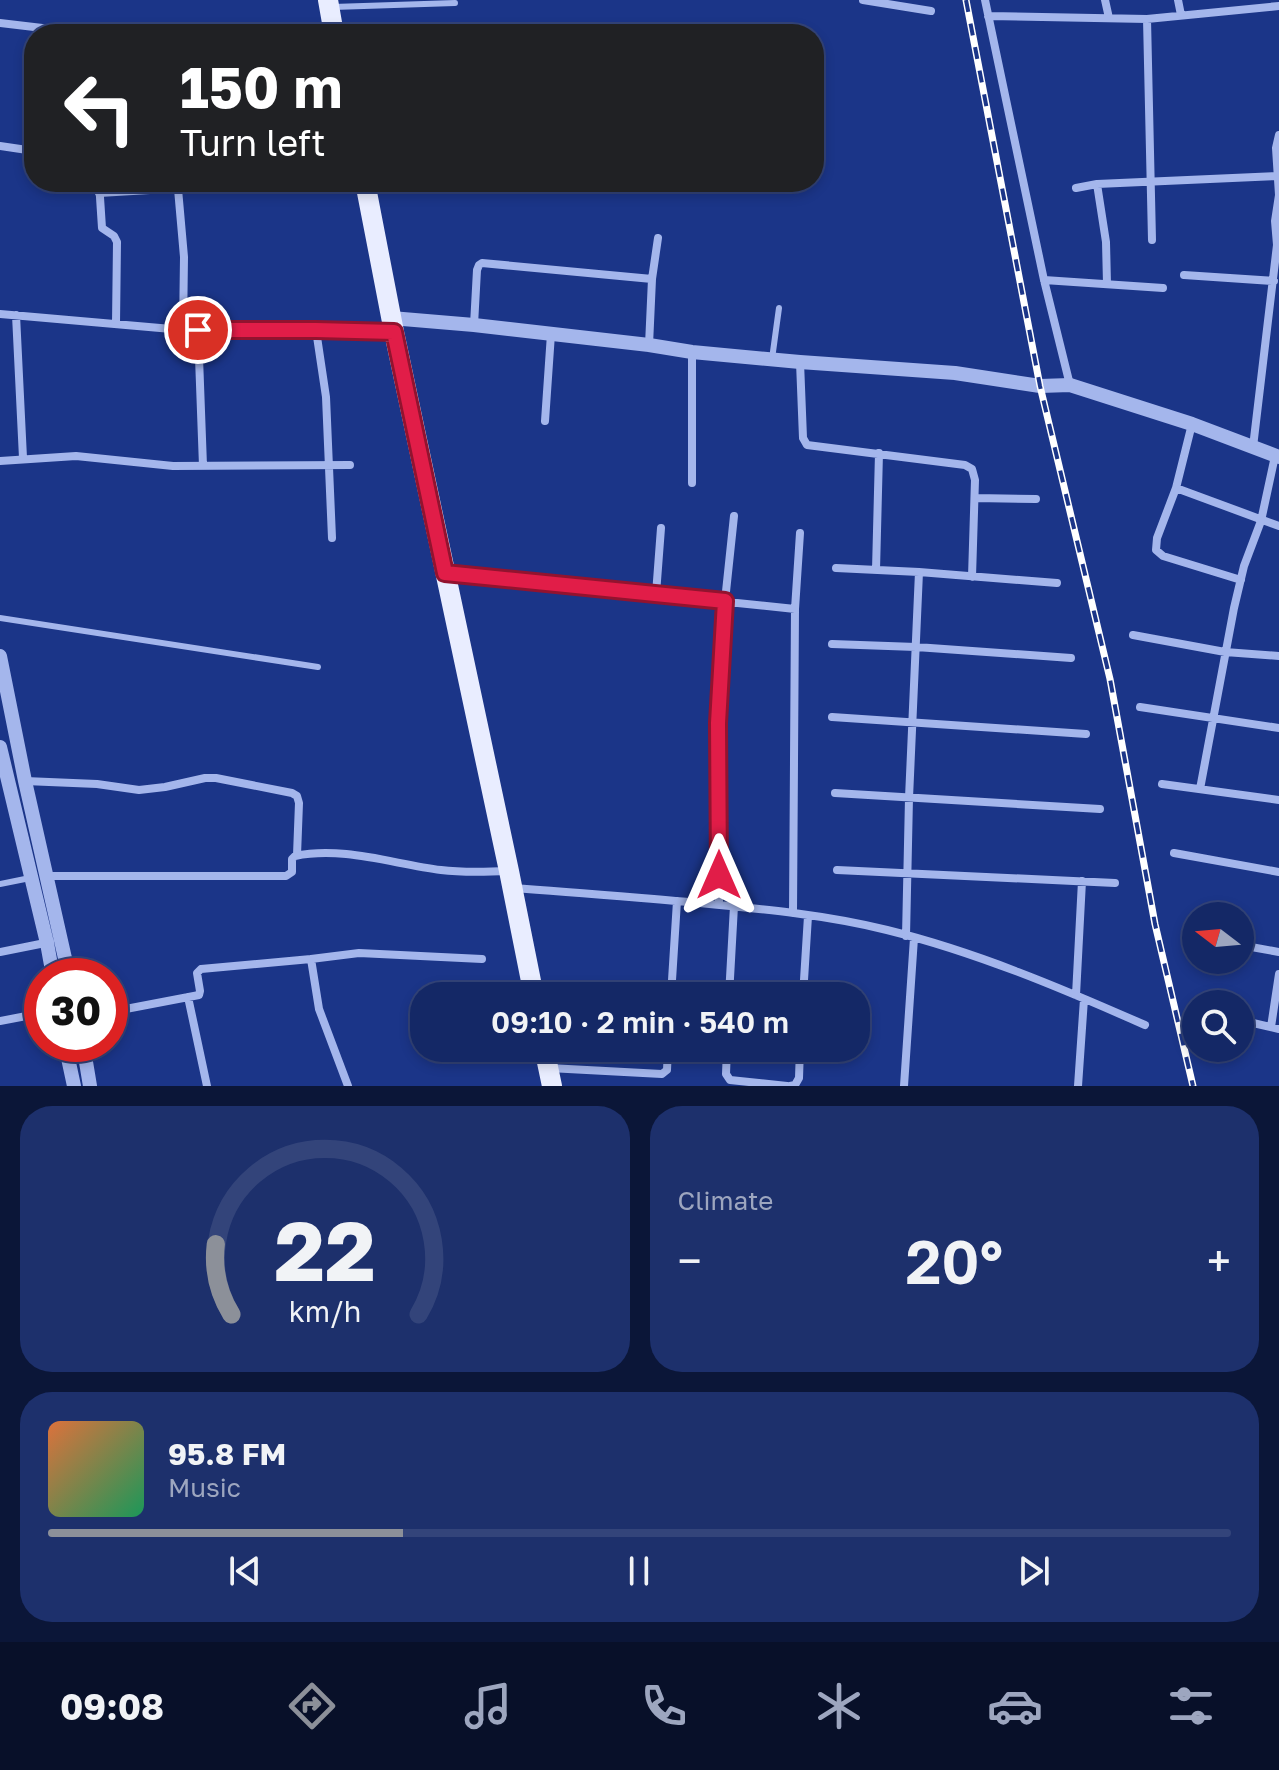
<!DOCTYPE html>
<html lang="en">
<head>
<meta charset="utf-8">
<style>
  body { margin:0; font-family:"Golos Text",sans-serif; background:#1d306c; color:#f1f3f6; height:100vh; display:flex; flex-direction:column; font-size:30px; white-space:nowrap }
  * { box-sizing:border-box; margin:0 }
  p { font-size:26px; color:#9da6bf }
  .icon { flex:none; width:44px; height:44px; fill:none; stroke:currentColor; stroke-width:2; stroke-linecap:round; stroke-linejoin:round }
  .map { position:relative; height:1086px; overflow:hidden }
  .panel { display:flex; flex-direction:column; gap:20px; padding:20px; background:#0b1638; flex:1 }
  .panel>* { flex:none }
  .guide { position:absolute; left:24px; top:24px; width:800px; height:168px; border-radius:32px; box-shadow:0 4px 12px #0003,0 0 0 2px #33447a; background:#202124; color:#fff; overflow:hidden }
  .needle { width:52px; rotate:286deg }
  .tools { position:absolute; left:1182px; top:902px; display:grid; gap:16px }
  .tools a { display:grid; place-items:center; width:72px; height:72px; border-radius:50%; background:#142866; box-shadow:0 4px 12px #0003,0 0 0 2px #33447a; font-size:40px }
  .speed { position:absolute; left:24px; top:958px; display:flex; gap:16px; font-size:40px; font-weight:700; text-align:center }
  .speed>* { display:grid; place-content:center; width:104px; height:104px; border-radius:50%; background:#142866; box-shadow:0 4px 12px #0003,0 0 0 2px #33447a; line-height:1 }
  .speed .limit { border:12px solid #d22; background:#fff; color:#111 }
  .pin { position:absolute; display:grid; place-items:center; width:68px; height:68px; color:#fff; margin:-34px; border:4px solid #fff; border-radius:50%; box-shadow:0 2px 8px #0007 }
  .me { position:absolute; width:88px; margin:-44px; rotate:0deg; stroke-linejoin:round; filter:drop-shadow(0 0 6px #0008) }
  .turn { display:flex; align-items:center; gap:28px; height:168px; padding:0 24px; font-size:36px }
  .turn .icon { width:104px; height:104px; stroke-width:2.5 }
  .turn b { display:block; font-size:56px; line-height:68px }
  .big { font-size:60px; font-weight:600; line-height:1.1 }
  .panel .tile { flex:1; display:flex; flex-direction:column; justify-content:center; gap:12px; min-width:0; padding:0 28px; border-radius:32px; background:#1d306c }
  .panel .dial { align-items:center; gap:0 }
  .dial svg { height:208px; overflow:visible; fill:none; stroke:#33447a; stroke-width:7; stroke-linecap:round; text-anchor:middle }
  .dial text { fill:#f1f3f6; stroke:none }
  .song { display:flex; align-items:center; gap:24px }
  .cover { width:96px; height:96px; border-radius:12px; background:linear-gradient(135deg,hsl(20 70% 55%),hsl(150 70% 35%)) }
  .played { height:8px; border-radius:4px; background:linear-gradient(90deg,#8c9099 30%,#33447a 30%) }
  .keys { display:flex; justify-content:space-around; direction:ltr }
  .heat { display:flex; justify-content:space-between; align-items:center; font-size:44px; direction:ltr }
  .panel .tiles { flex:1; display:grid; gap:20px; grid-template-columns:1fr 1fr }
  .tile:last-child { grid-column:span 2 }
  .trip { position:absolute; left:410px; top:982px; width:460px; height:80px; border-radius:32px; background:#142866; box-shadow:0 4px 12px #0003,0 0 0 2px #33447a; font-weight:600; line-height:80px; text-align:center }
  .tabs { display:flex; height:128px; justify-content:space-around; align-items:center; background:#081029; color:#9da6bf }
  .tabs .icon { width:56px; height:56px }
  .tabs .current { color:#8c9099 }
  .tabs b { font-size:36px; color:#f1f3f6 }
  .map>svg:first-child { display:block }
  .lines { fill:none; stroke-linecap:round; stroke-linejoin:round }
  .service { stroke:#a4b6ec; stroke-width:6 }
  .minor { stroke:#a4b6ec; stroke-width:8 }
  .tertiary { stroke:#a4b6ec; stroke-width:14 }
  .primary { stroke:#e9edff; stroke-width:20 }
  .rail-casing { stroke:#fff; stroke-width:7 }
  .rail { stroke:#1b3588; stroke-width:4; stroke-dasharray:12; stroke-linecap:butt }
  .route-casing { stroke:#92132f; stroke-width:20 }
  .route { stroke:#e11d48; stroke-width:14 }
</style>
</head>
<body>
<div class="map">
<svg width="1279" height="1086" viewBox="0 0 1279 1086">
  <rect width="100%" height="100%" fill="#1b3588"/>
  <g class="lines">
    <path class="service" d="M333,7L455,3
      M772,359L779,308
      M0,618L318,667
      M0,884L30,878"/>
    <path class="minor" d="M863,0L931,11
      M985,0L1044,280L1070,385
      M1105,0L1109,18
      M1178,0L1181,15
      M988,16L1147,19L1279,6
      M1147,19L1152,240
      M0,23L93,34
      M0,146L34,151
      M99,182L102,228L114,236L117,242L116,324
      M1097,184L1106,242L1107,284
      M1076,188L1097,184L1278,176
      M178,189L184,257L183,330
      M99,193L284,182
      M1184,275L1274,281
      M1044,280L1163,288
      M0,314L183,330H316L394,332
      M16,315L23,458
      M474,325L477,270L479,265L482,263L652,279
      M198,330L203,466
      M316,330L326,397L332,538
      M649,345L652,279L658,238
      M692,352V483
      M800,362L803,438L807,445L965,465L972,469L975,480L972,577
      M545,421L551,334
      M1192,424L1176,488L1157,538L1156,550L1163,556L1241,580
      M1253,447L1277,245L1275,221L1279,195L1276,148L1279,135
      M0,461L76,456L173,466L350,465
      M1176,488L1279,526
      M975,498L1036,499
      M836,568L919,572L1057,583
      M876,570L879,453
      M446,573L795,609
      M656,594L661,528
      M1133,635L1225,652L1279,656
      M832,644L916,647L1071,658
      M1140,707L1279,728
      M832,717L1086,734
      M25,781L97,784L139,790L165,787L205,778H216L292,793L297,796L299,803L297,855
      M1162,784L1279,800
      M1200,789L1234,608L1244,566L1261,521L1275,456
      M835,793L1100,809
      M1174,853L1279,872
      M837,870L1115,883
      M48,876H286L292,872V859L295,856C343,846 393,864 441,870C464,873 486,872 509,871
      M512,888C575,892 638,898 700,903C763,909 827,915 887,930C976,952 1061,988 1145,1025
      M719,905L718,723L725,601L734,516
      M793,913L795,609L800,533
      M906,936L909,798L919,572
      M1193,938H1196
      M1240,945L1279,952
      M0,952L50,942
      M311,959L319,1009L348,1086
      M1076,995L1082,881
      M671,996L677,901
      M729,996L734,906
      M803,996L808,916
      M188,997L207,1086
      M110,1012L199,995L200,991L197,973L201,969L311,959L359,953L482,959
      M1240,1020L1279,1029
      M0,1021L42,1013
      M1271,1027L1279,974
      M727,1048L726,1074L730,1080L787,1086
      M549,1068L662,1074L667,1070L668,1048
      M790,1086L795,1085L799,1078L800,1048
      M904,1086L914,938
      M1078,1086L1084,999"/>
    <path class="tertiary" d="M391,318L474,325L649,345L692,352L800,362L955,373L1040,386L1070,385L1192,424L1279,457
      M0,656L25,781L69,976
      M0,747L47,943L53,976
      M65,1044L74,1086
      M83,1044L90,1086"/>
    <path class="primary" d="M328,0L334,34
      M365,182L394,332L509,871L534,996
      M544,1048L552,1086"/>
    <defs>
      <path id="rail" d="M966,0L1040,386L1110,679L1155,924L1193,1086"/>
    </defs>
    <use href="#rail" class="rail-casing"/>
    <use href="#rail" class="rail"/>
  </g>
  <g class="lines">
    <defs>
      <path id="route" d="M198,330H316L394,332L445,573L725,601L718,723L719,875"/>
    </defs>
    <use href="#route" class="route-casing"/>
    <use href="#route" class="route"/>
  </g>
</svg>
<div class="tools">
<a><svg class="needle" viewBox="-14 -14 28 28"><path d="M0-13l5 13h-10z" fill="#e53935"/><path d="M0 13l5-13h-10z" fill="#9da6bf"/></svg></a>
<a><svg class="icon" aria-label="search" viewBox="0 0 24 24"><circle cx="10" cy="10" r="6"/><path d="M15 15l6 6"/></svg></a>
</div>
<div class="speed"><div class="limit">30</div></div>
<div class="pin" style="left:198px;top:330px;background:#d93025"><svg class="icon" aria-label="arrive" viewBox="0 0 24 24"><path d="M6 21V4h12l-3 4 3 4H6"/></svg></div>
<svg class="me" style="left:719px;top:875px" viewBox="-20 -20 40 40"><path d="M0-17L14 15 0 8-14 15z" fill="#e11d48" stroke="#fff" stroke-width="4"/></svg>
<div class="trip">09:10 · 2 min · 540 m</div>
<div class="guide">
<div class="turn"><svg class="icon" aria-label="left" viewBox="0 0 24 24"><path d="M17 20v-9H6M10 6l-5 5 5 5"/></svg><div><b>150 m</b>Turn left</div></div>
</div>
</div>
<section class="panel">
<div class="tiles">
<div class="tile dial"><svg viewBox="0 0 100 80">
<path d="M14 69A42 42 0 1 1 86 69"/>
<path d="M14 69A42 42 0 0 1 8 42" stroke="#8c9099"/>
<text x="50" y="56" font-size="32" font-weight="700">22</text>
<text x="50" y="72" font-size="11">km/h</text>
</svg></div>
<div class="tile"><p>Climate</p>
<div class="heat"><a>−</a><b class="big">20°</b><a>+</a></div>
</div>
<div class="tile">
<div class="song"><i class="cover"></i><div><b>95.8 FM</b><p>Music</p></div></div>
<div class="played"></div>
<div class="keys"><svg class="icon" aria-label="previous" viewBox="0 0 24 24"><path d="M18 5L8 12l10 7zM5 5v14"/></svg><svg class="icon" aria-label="pause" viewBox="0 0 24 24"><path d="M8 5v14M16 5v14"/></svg><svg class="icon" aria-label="next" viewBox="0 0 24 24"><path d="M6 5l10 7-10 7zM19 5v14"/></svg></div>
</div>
</div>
</section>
<nav class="tabs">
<b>09:08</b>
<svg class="icon current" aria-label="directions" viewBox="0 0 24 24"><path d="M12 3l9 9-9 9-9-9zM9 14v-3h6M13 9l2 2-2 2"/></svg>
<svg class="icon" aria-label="music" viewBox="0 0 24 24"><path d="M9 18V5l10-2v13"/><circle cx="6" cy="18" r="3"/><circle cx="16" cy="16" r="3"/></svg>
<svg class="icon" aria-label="phone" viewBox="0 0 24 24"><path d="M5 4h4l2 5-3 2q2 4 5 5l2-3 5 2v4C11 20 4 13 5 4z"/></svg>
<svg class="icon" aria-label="climate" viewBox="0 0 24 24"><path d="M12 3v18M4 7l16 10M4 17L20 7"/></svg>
<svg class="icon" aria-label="car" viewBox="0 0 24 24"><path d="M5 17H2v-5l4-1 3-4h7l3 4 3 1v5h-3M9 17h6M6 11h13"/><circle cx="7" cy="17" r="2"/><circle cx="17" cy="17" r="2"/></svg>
<svg class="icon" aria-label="filters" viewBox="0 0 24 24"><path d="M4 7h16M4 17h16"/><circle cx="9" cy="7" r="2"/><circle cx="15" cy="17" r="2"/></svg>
</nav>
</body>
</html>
